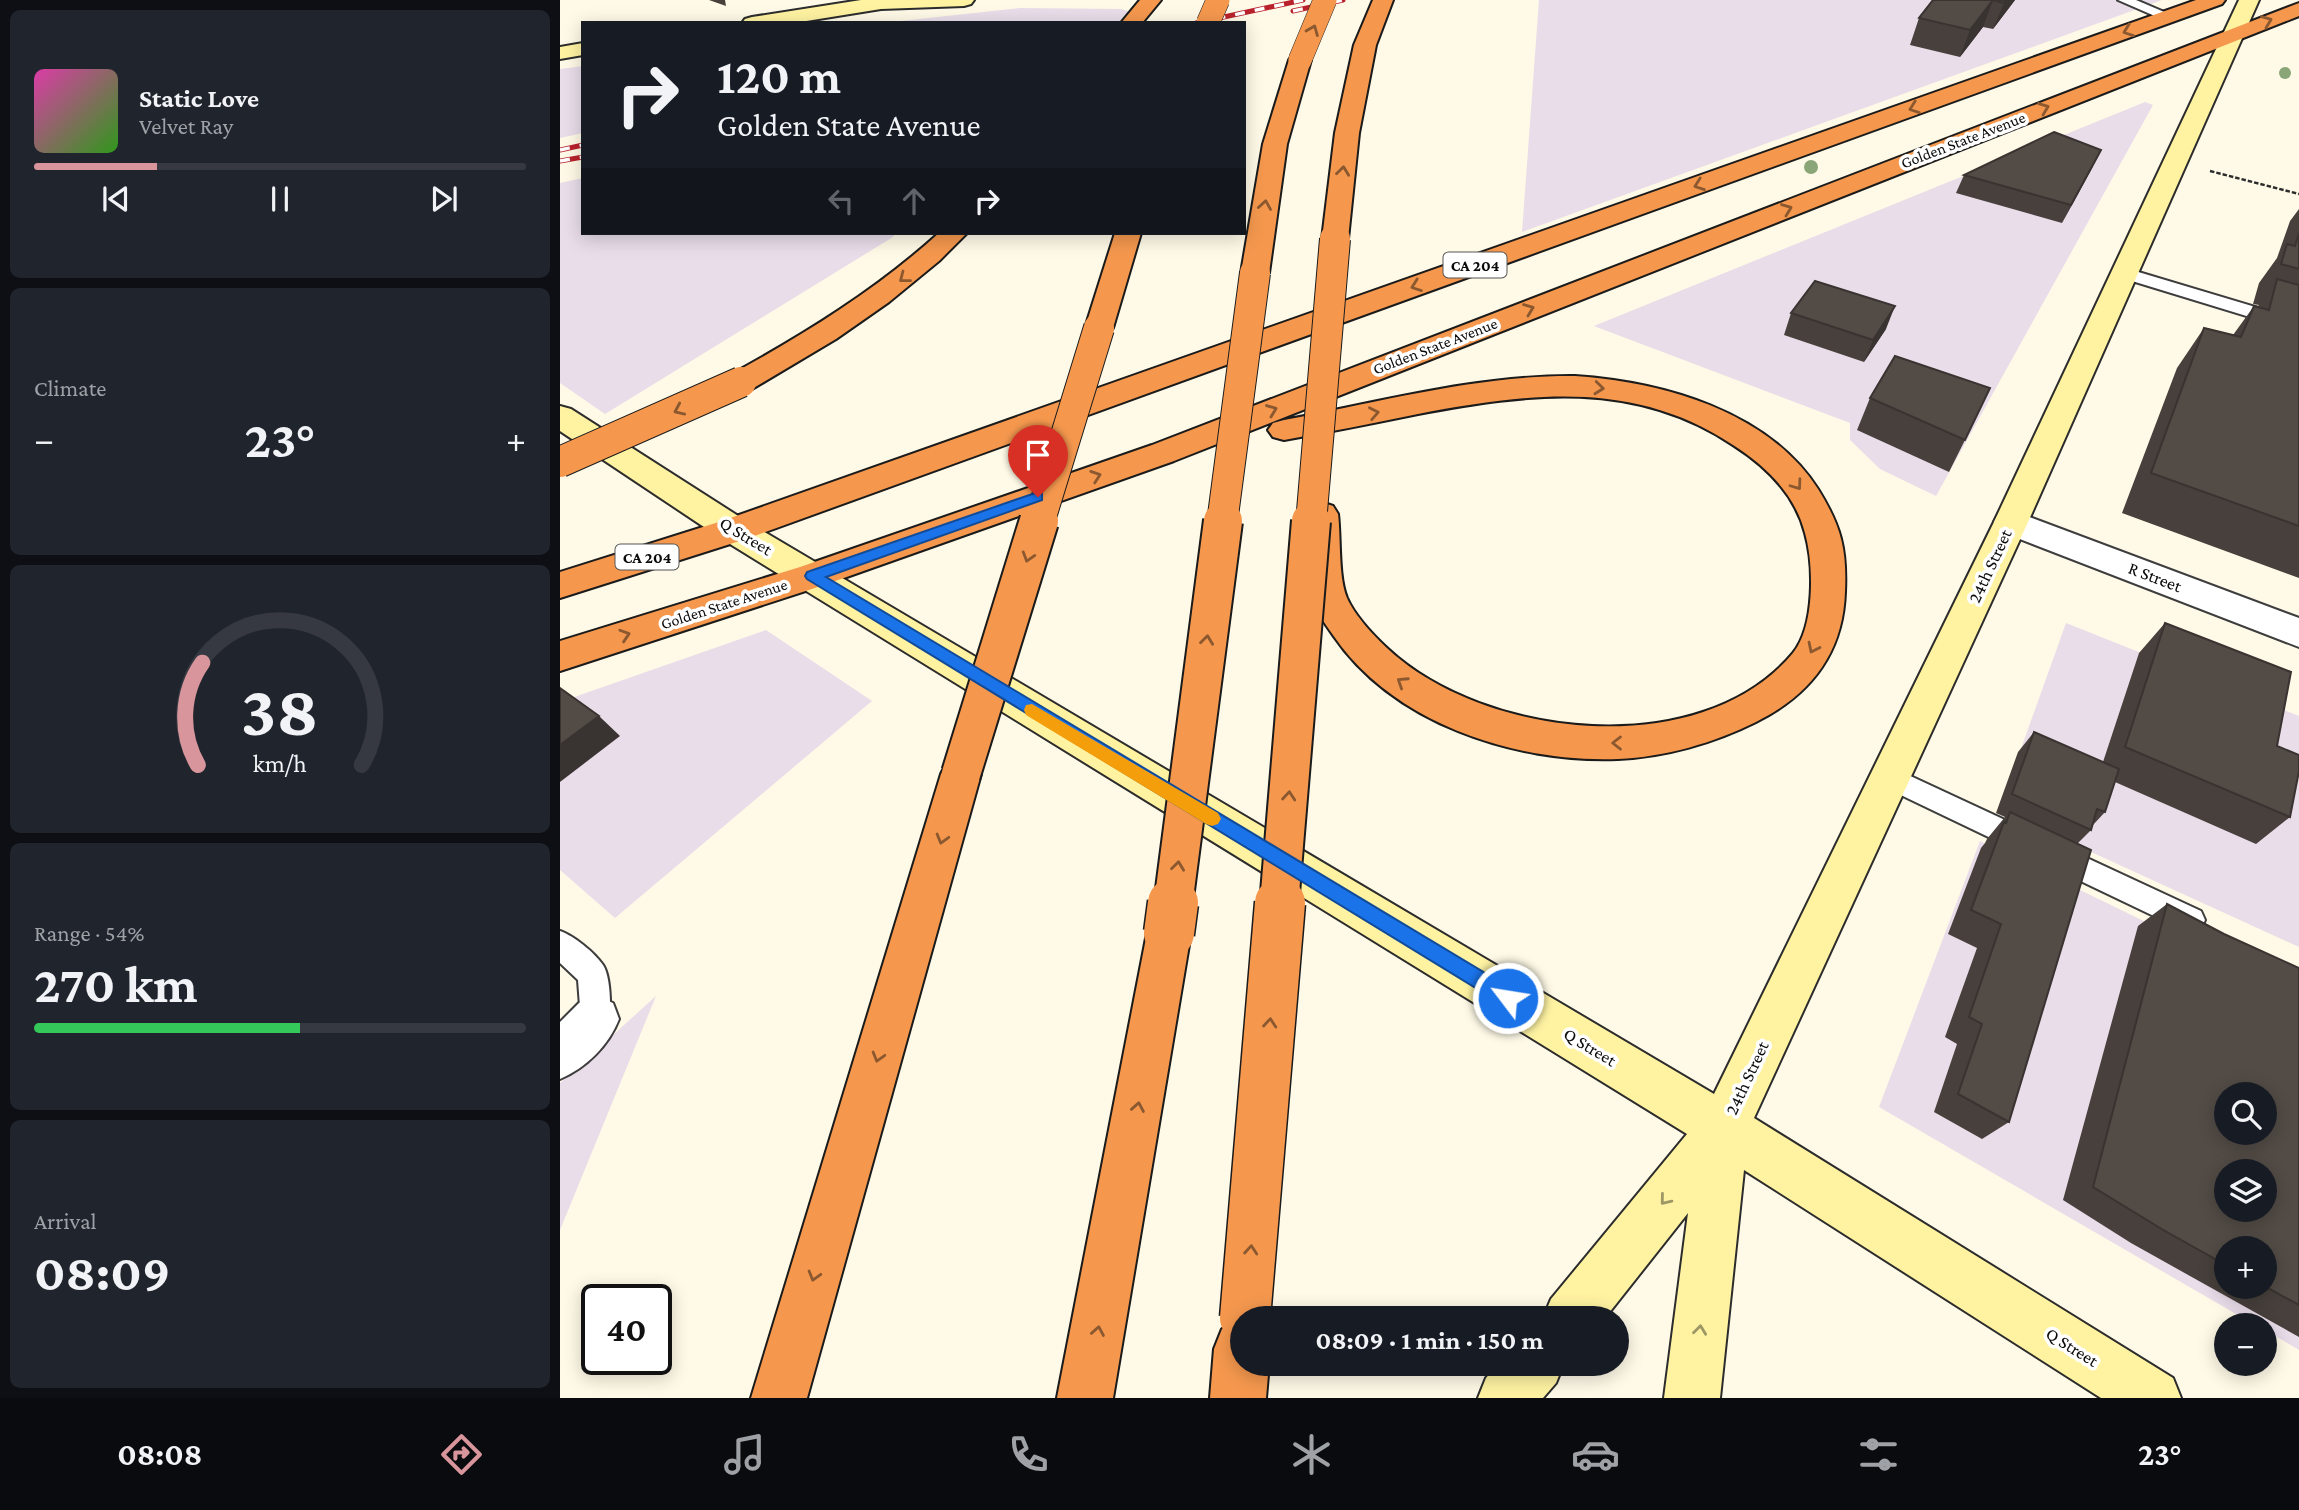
<!DOCTYPE html>
<html lang="en">
<head>
<meta charset="utf-8">
<style>
  body { margin:0; font-family:"Crimson Pro",serif; background:#20242c; color:#f1f3f6; height:100vh; display:flex; flex-direction:column; font-size:26px; white-space:nowrap }
  * { box-sizing:border-box; margin:0 }
  p { font-size:23px; color:#9ea1a6 }
  .icon { flex:none; width:38px; height:38px; fill:none; stroke:currentColor; stroke-width:2; stroke-linecap:round; stroke-linejoin:round }
  .map { position:relative; flex:1; overflow:hidden }
  .side { display:flex; flex-direction:column; gap:10px; padding:10px; background:#0d0f14; width:560px }
  .side>* { flex:none }
  .banner { position:absolute; left:21px; top:21px; width:665px; height:214px; border-radius:0px; box-shadow:0 4px 18px #0003; background:#171b24; color:#f1f3f6; overflow:hidden }
  .buttons { position:absolute; left:1654px; top:1082px; display:grid; gap:14px }
  .buttons a { display:grid; place-items:center; width:63px; height:63px; border-radius:50%; background:#171b24; box-shadow:0 4px 18px #0003; font-size:35px }
  .speed { position:absolute; left:21px; top:1284px; display:flex; gap:14px; font-size:35px; font-weight:700; text-align:center }
  .speed>* { display:grid; place-content:center; width:91px; height:91px; border-radius:50%; background:#171b24; box-shadow:0 4px 18px #0003; line-height:1 }
  .speed .limit { border:4px solid #111; border-radius:10px; background:#fff; color:#111 }
  .pin { position:absolute; display:grid; place-items:center; width:60px; height:60px; color:#fff; margin:-72px -30px; border-radius:50% 50% 50% 0; rotate:-45deg; box-shadow:0 0 7px #0007 }
  .pin .icon { rotate:45deg }
  .me { position:absolute; width:77px; margin:-38px; rotate:301deg; stroke-linejoin:round; filter:drop-shadow(0 0 5px #0008) }
  .turn { display:flex; align-items:center; gap:24px; height:147px; padding:0 21px; font-size:32px }
  .turn .icon { width:91px; height:91px; stroke-width:2.5 }
  .turn b { display:block; font-size:49px; line-height:60px }
  .lanes { display:flex; align-items:center; height:66px; padding:0 21px; background:#0003; justify-content:center; gap:35px; direction:ltr }
  .lanes .off { opacity:.35 }
  .big { font-size:52px; font-weight:700; line-height:1.1 }
  .side .card { flex:1; display:flex; flex-direction:column; justify-content:center; gap:10px; min-width:0; padding:0 24px; border-radius:10px; background:#20242c }
  .side .dial { align-items:center; gap:0 }
  .dial svg { height:182px; overflow:visible; fill:none; stroke:#363941; stroke-width:7; stroke-linecap:round; text-anchor:middle }
  .dial text { fill:#f1f3f6; stroke:none }
  .song { display:flex; align-items:center; gap:21px }
  .cover { width:84px; height:84px; border-radius:10px; background:linear-gradient(135deg,hsl(320 70% 55%),hsl(110 70% 35%)) }
  .played { height:7px; border-radius:4px; background:linear-gradient(90deg,#d8959b 25%,#363941 25%) }
  .keys { display:flex; justify-content:space-around; direction:ltr }
  .heat { display:flex; justify-content:space-between; align-items:center; font-size:38px; direction:ltr }
  .charge { height:10px; border-radius:5px; background:linear-gradient(90deg,#34c759 54%,#363941 0) }
  .trip { position:absolute; left:670px; top:1306px; width:399px; height:70px; border-radius:35px; background:#171b24; box-shadow:0 4px 18px #0003; font-weight:700; line-height:70px; text-align:center }
  .tabs { display:flex; height:112px; justify-content:space-around; align-items:center; background:#090b0e; color:#9ea1a6 }
  .tabs .icon { width:49px; height:49px }
  .tabs .current { color:#d8959b }
  .tabs b { font-size:32px; color:#f1f3f6 }
  main { display:flex; flex:1; min-height:0 }
  .map>svg:first-child { display:block }
  .industrial { fill:#e8dde9; fill-rule:evenodd }
  .lines { fill:none; stroke-linecap:round; stroke-linejoin:round }
  .lane-casing { stroke:#3d3d3d; stroke-width:4 }
  .street-casing { stroke:#3d3d3d; stroke-width:4 }
  .secondary-casing { stroke:#2c2c2c; stroke-width:4 }
  .highway-casing { stroke:#1b1b1b; stroke-width:4 }
  .path { stroke:#2c2c2c; stroke-width:2.5; stroke-dasharray:4.5 2; stroke-linecap:butt }
  .lane { fill:#fff; fill-rule:evenodd }
  .street { fill:#fff; fill-rule:evenodd }
  .secondary { fill:#fff3a2; fill-rule:evenodd }
  .highway { fill:#f5984e; fill-rule:evenodd }
  .rail-casing { stroke:#b9222c; stroke-width:5 }
  .rail { stroke:#fff; stroke-width:3.5; stroke-dasharray:10; stroke-linecap:butt }
  .highway-bridge-far3-casing { stroke:#1b1b1b; stroke-width:24; stroke-linecap:butt }
  .highway-bridge-far2-casing { stroke:#1b1b1b; stroke-width:32; stroke-linecap:butt }
  .highway-bridge-far1-casing { stroke:#1b1b1b; stroke-width:42; stroke-linecap:butt }
  .highway-bridge-casing { stroke:#1b1b1b; stroke-width:53; stroke-linecap:butt }
  .highway-bridge-far3 { stroke:#f5984e; stroke-width:23 }
  .highway-bridge-far2 { stroke:#f5984e; stroke-width:30 }
  .highway-bridge-far1 { stroke:#f5984e; stroke-width:38 }
  .highway-bridge { stroke:#f5984e; stroke-width:50 }
  .tree { fill:#8aa577 }
  .wall { fill:#47403c; fill-rule:evenodd }
  .shaded-wall { fill:#393431 }
  .building { fill:#524b46; stroke:#393431; stroke-width:2; fill-rule:evenodd }
  .oneway { stroke:#8b582f }
  .oneway2 { stroke:#9d9665 }
  .route { fill:#1a73e8; stroke:#114b97; stroke-width:2 }
  .slow { fill:#f59e0b }
  .labels { text-anchor:middle; dominant-baseline:central; stroke-width:7; stroke-linejoin:round; paint-order:stroke }
  .far-street-label { font-size:16px; fill:#0a0a0a; stroke:#fff }
  .shield { fill:#fff; stroke:#545454; stroke-width:2 }
  .shield-label { font-size:16px; font-weight:bold; fill:#0a0a0a }
  .street-label { font-size:18px; fill:#0a0a0a; stroke:#fff }
</style>
</head>
<body>
<main>
<section class="side">
<div class="card">
<div class="song"><i class="cover"></i><div><b>Static Love</b><p>Velvet Ray</p></div></div>
<div class="played"></div>
<div class="keys"><svg class="icon" aria-label="previous" viewBox="0 0 24 24"><path d="M18 5L8 12l10 7zM5 5v14"/></svg><svg class="icon" aria-label="pause" viewBox="0 0 24 24"><path d="M8 5v14M16 5v14"/></svg><svg class="icon" aria-label="next" viewBox="0 0 24 24"><path d="M6 5l10 7-10 7zM19 5v14"/></svg></div>
</div>
<div class="card"><p>Climate</p>
<div class="heat"><a>−</a><b class="big">23°</b><a>+</a></div>
</div>
<div class="card dial"><svg viewBox="0 0 100 80">
<path d="M14 69A42 42 0 1 1 86 69"/>
<path d="M14 69A42 42 0 0 1 16 24" stroke="#d8959b"/>
<text x="50" y="56" font-size="32" font-weight="700">38</text>
<text x="50" y="72" font-size="11">km/h</text>
</svg></div>
<div class="card"><p>Range · 54%</p><b class="big">270 km</b><div class="charge"></div></div>
<div class="card"><p>Arrival</p><b class="big">08:09</b></div>
</section>
<div class="map">
<svg width="1739" height="1398" viewBox="0 0 1739 1398">
  <rect width="100%" height="100%" fill="#fffae7"/>
  <path class="industrial" d="M979,0H1602L962,232Z
    M460,8L561,9L577,14L566,23H322Z
    M23,66V133L0,138V69Z
    M1585,102L1593,105L1376,496L1320,469L1290,440V423L1034,326Z
    M23,178V233H335L333,237L45,414L0,383V183Z
    M1506,623L1739,716V947L1439,810Z
    M206,630L312,701L55,918L0,870V702Z
    M1420,841L1739,997V1350L1705,1330L1704,1325H1695L1319,1107ZM1666,1094H1704V1132H1666ZM1666,1171H1704V1209H1666ZM1666,1248H1704V1286H1666Z
    M96,996L0,1230V1083Z"/>
  <g class="lines">
    <defs>
      <path id="lane" d="M1558,0H1576L1616,17L1609,21L1604,20Z
        M1565,268L1739,320V332L1559,277L1556,273Z
        M1331,767L1641,911L1645,920L1641,929L1631,933L1621,929L1322,786L1318,778L1322,770Z
        M0,931C14,936 34,952 43,965C51,977 52,1016 47,1029L36,1034L25,1029L21,1019L18,980L0,963Z"/>
      <path id="street" d="M1451,510L1739,618V647L1439,531L1434,522L1439,513Z
        M36,996L53,1003L59,1019C49,1045 26,1068 0,1079V1022L19,1003Z"/>
      <path id="secondary" d="M301,0H414L411,4L404,6L321,9L234,23H182L185,19L192,17Z
        M1679,0H1699L1468,522L1194,1118L1613,1378L1621,1398H1541L1184,1170L1160,1398H1104L1128,1213L1045,1318H983L991,1299L1127,1134L162,539L0,431V406L11,409L186,521L1154,1094L1434,522Z
        M23,43V55L0,59V47Z
        M939,1363H1004L996,1383L983,1398H918L926,1378Z"/>
      <path id="highway" d="M580,0H601L582,23H561Z
        M813,0H833L816,45L799,133L788,239L784,245L775,247L766,245L762,239L775,133L794,45Z
        M1636,0H1665L1662,4L186,539L0,598V572L162,521Z
        M1739,3V16L614,461L264,585L0,671V641L240,567L592,445Z
        M740,53L748,55L751,60L727,144L709,273L705,279L695,281L685,279L681,273L703,144L729,60L732,55Z
        M379,233H407L379,261L329,302L276,339L192,389L181,392L170,389L166,382L170,375C245,334 316,290 379,233Z
        M555,233H581L553,328L549,334L539,337L529,334L525,328Z
        M1015,376C1103,382 1208,411 1258,489C1281,526 1287,549 1285,592C1283,654 1250,695 1196,722C1154,743 1105,757 1058,759C954,763 833,723 773,635C765,624 757,612 752,600C743,574 746,541 744,514L749,506L761,502L773,506L778,514C781,538 778,576 787,598C795,616 814,636 828,649C925,739 1141,763 1233,653C1255,626 1254,565 1245,533C1235,494 1206,466 1173,445C1074,379 969,393 858,414C814,423 769,432 724,440L713,437L708,430L713,423L724,420C820,402 918,375 1015,376Z
        M401,757L415,762L421,774L247,1398H191L381,774L387,762Z
        M609,912L625,918L631,933L553,1398H497L587,933L593,918Z
        M682,1321V1363H709L706,1398H650L654,1349L662,1329Z"/>
    </defs>
    <use href="#lane" class="lane-casing"/>
    <use href="#street" class="street-casing"/>
    <use href="#secondary" class="secondary-casing"/>
    <use href="#highway" class="highway-casing"/>
    <path class="path" d="M1650,171L1739,194"/>
    <use href="#lane" class="lane"/>
    <use href="#street" class="street"/>
    <use href="#secondary" class="secondary"/>
    <use href="#highway" class="highway"/>
    <defs>
      <path id="rail" d="M733,11L783,0
        M636,23L743,0
        M0,150L23,145
        M0,161L23,157"/>
    </defs>
    <use href="#rail" class="rail-casing"/>
    <use href="#rail" class="rail"/>
    <defs>
      <path id="highway-bridge-far3" d="M648,23L658,0
        M740,60L765,0"/>
      <path id="highway-bridge-far2" d="M0,462L181,382
        M479,523L539,328
        M662,523L695,273
        M751,523L775,239"/>
      <path id="highway-bridge-far1" d="M401,774L479,521
        M613,905L663,521
        M719,905L751,521"/>
      <path id="highway-bridge" d="M609,933L613,903
        M685,1318L720,903"/>
    </defs>
    <use href="#highway-bridge-far3" class="highway-bridge-far3-casing"/>
    <use href="#highway-bridge-far2" class="highway-bridge-far2-casing"/>
    <use href="#highway-bridge-far1" class="highway-bridge-far1-casing"/>
    <use href="#highway-bridge" class="highway-bridge-casing"/>
    <use href="#highway-bridge-far3" class="highway-bridge-far3"/>
    <use href="#highway-bridge-far2" class="highway-bridge-far2"/>
    <use href="#highway-bridge-far1" class="highway-bridge-far1"/>
    <use href="#highway-bridge" class="highway-bridge"/>
  </g>
  <g class="tree">
    <circle cx="1725" cy="73" r="6"/>
    <circle cx="1251" cy="167" r="7"/>
  </g>
  <path class="wall" d="M149,0H165L166,6Z
    M1373,0H1455L1433,29L1423,27L1400,57L1350,45L1359,18Z
    M1532,168L1502,223L1396,193L1404,175Z
    M1739,209V578L1562,513L1617,368L1644,328L1673,335L1694,306L1697,307L1699,305L1693,304L1699,283L1717,258L1730,221Z
    M1231,313L1326,329L1304,362L1224,335Z
    M1310,398L1405,440L1389,472L1297,430Z
    M1605,623L1717,746L1730,817L1696,844L1555,782L1545,812L1533,825L1531,830L1517,844L1449,1122L1422,1139L1374,1112L1397,1044L1385,1037L1417,948L1388,934L1421,848L1425,843L1427,839L1445,817L1436,813L1458,752L1474,732L1543,762L1579,653Z
    M1607,904L1664,934L1739,968V1337L1571,1243L1503,1200L1578,926ZM1666,1248L1704,1286H1666Z"/>
  <path class="shaded-wall" d="M1433,0L1423,27L1400,57L1410,30Z
    M1446,0H1455L1433,29L1444,3Z
    M1541,150L1532,168L1502,223L1511,205Z
    M1335,306L1326,329L1304,362L1313,340Z
    M39,716L60,736L0,782V745Z"/>
  <path class="building" d="M1373,0H1446L1444,3L1433,0L1410,30L1359,18Z
    M1494,132L1541,150L1511,205L1404,175Z
    M1739,233V269L1721,264L1727,244L1735,246Z
    M1717,279L1739,285V526L1591,473L1644,328L1681,337L1694,306L1709,310Z
    M1255,281L1335,306L1313,340L1231,313Z
    M1335,356L1430,388L1405,440L1310,398Z
    M1605,623L1731,672L1717,746L1739,755V771L1730,817L1565,747Z
    M0,688L39,716L0,745Z
    M1474,732L1559,769L1545,812L1537,809L1531,830L1452,794Z
    M1450,812L1531,850L1449,1122L1398,1094L1422,1024L1409,1017L1441,924L1411,910L1444,822L1446,823Z
    M1607,904L1664,934L1739,968V1305L1704,1286V1248H1666V1265L1605,1231L1533,1187ZM1666,1094H1704V1132H1666ZM1666,1171H1704V1209H1666Z"/>
  <defs><path id="oneway-chevron" d="M-2-3.5L2.5 0L-2 3.5" fill="none" stroke-width="1.6" stroke-linecap="round" stroke-linejoin="round" transform="scale(1.75)"/></defs>
  <g class="oneway">
    <use href="#oneway-chevron" transform="translate(1707 21) rotate(-21)"/>
    <use href="#oneway-chevron" transform="translate(753 30) rotate(-68)"/>
    <use href="#oneway-chevron" transform="translate(1568 31) rotate(160)"/>
    <use href="#oneway-chevron" transform="translate(1354 108) rotate(160)"/>
    <use href="#oneway-chevron" transform="translate(1484 108) rotate(-21)"/>
    <use href="#oneway-chevron" transform="translate(783 171) rotate(-83)"/>
    <use href="#oneway-chevron" transform="translate(1139 185) rotate(160)"/>
    <use href="#oneway-chevron" transform="translate(705 205) rotate(-81)"/>
    <use href="#oneway-chevron" transform="translate(1227 209) rotate(-21)"/>
    <use href="#oneway-chevron" transform="translate(344 278) rotate(142)"/>
    <use href="#oneway-chevron" transform="translate(856 286) rotate(160)"/>
    <use href="#oneway-chevron" transform="translate(969 309) rotate(-21)"/>
    <use href="#oneway-chevron" transform="translate(1039 388) rotate(6)"/>
    <use href="#oneway-chevron" transform="translate(119 410) rotate(156)"/>
    <use href="#oneway-chevron" transform="translate(712 410) rotate(-21)"/>
    <use href="#oneway-chevron" transform="translate(814 413) rotate(-11)"/>
    <use href="#oneway-chevron" transform="translate(536 476) rotate(-19)"/>
    <use href="#oneway-chevron" transform="translate(1237 485) rotate(54)"/>
    <use href="#oneway-chevron" transform="translate(468 557) rotate(107)"/>
    <use href="#oneway-chevron" transform="translate(65 635) rotate(-18)"/>
    <use href="#oneway-chevron" transform="translate(647 640) rotate(-83)"/>
    <use href="#oneway-chevron" transform="translate(1253 648) rotate(116)"/>
    <use href="#oneway-chevron" transform="translate(842 682) rotate(-147)"/>
    <use href="#oneway-chevron" transform="translate(1057 743) rotate(180)"/>
    <use href="#oneway-chevron" transform="translate(729 796) rotate(-85)"/>
    <use href="#oneway-chevron" transform="translate(382 839) rotate(106)"/>
    <use href="#oneway-chevron" transform="translate(618 866) rotate(-83)"/>
    <use href="#oneway-chevron" transform="translate(710 1023) rotate(-85)"/>
    <use href="#oneway-chevron" transform="translate(318 1057) rotate(106)"/>
    <use href="#oneway-chevron" transform="translate(578 1107) rotate(-80)"/>
    <use href="#oneway-chevron" transform="translate(691 1250) rotate(-85)"/>
    <use href="#oneway-chevron" transform="translate(254 1276) rotate(106)"/>
    <use href="#oneway-chevron" transform="translate(538 1331) rotate(-80)"/>
  </g>
  <g class="oneway2">
    <use href="#oneway-chevron" transform="translate(1105 1200) rotate(129)"/>
    <use href="#oneway-chevron" transform="translate(1140 1330) rotate(-83)"/>
  </g>
  <path class="route" d="M478,492L482,493V500L266,577L955,991L958,998L955,1004L948,1007L942,1004L247,579L245,576L247,572Z"/>
  <path class="slow" d="M472,704L658,813L661,819L658,824L652,826L646,824L466,715L464,710L466,705Z"/>
  <g class="labels">
    <g class="far-street-label">
      <text transform="translate(1403 140) rotate(-21)">Golden State Avenue</text>
      <text transform="translate(875 346) rotate(-21)">Golden State Avenue</text>
      <text transform="translate(164 604) rotate(-18)">Golden State Avenue</text>
    </g>
    <g class="shield">
      <rect x="883.5" y="252.5" width="63" height="25" rx="5"/>
      <rect x="55.5" y="544.5" width="63" height="25" rx="5"/>
    </g>
    <g class="shield-label">
      <text x="915" y="265">CA 204</text>
      <text x="87" y="557">CA 204</text>
    </g>
    <g class="street-label">
      <text transform="translate(186 536) rotate(31)">Q Street</text>
      <text transform="translate(1430 566) rotate(-65)">24th Street</text>
      <text transform="translate(1595 577) rotate(21)">R Street</text>
      <text transform="translate(1030 1047) rotate(31)">Q Street</text>
      <text transform="translate(1187 1078) rotate(-65)">24th Street</text>
      <text transform="translate(1512 1347) rotate(32)">Q Street</text>
    </g>
  </g>
</svg>
<div class="buttons">
<a><svg class="icon" aria-label="search" viewBox="0 0 24 24"><circle cx="10" cy="10" r="6"/><path d="M15 15l6 6"/></svg></a>
<a><svg class="icon" aria-label="layers" viewBox="0 0 24 24"><path d="M12 4l9 5-9 5-9-5zM3 14l9 5 9-5"/></svg></a>
<a>+</a>
<a>−</a>
</div>
<div class="speed"><div class="limit">40</div></div>
<div class="pin" style="left:478px;top:497px;background:#d93025"><svg class="icon" aria-label="arrive" viewBox="0 0 24 24"><path d="M6 21V4h12l-3 4 3 4H6"/></svg></div>
<svg class="me" style="left:948px;top:998px" viewBox="-20 -20 40 40"><circle r="17" fill="#1a73e8" stroke="#fff" stroke-width="3"/><path d="M0-11L8 9 0 5-8 9z" fill="#fff"/></svg>
<div class="trip">08:09 · 1 min · 150 m</div>
<div class="banner">
<div class="turn"><svg class="icon" aria-label="right" viewBox="0 0 24 24"><path d="M7 20v-9h11M14 6l5 5-5 5"/></svg><div><b>120 m</b>Golden State Avenue</div></div>
<div class="lanes"><svg class="icon off" aria-label="left" viewBox="0 0 24 24"><path d="M17 20v-9H6M10 6l-5 5 5 5"/></svg><svg class="icon off" aria-label="ahead" viewBox="0 0 24 24"><path d="M12 20V5M6 11l6-6 6 6"/></svg><svg class="icon" aria-label="right" viewBox="0 0 24 24"><path d="M7 20v-9h11M14 6l5 5-5 5"/></svg></div>
</div>
</div>
</main>
<nav class="tabs">
<b>08:08</b>
<svg class="icon current" aria-label="directions" viewBox="0 0 24 24"><path d="M12 3l9 9-9 9-9-9zM9 14v-3h6M13 9l2 2-2 2"/></svg>
<svg class="icon" aria-label="music" viewBox="0 0 24 24"><path d="M9 18V5l10-2v13"/><circle cx="6" cy="18" r="3"/><circle cx="16" cy="16" r="3"/></svg>
<svg class="icon" aria-label="phone" viewBox="0 0 24 24"><path d="M5 4h4l2 5-3 2q2 4 5 5l2-3 5 2v4C11 20 4 13 5 4z"/></svg>
<svg class="icon" aria-label="climate" viewBox="0 0 24 24"><path d="M12 3v18M4 7l16 10M4 17L20 7"/></svg>
<svg class="icon" aria-label="car" viewBox="0 0 24 24"><path d="M5 17H2v-5l4-1 3-4h7l3 4 3 1v5h-3M9 17h6M6 11h13"/><circle cx="7" cy="17" r="2"/><circle cx="17" cy="17" r="2"/></svg>
<svg class="icon" aria-label="filters" viewBox="0 0 24 24"><path d="M4 7h16M4 17h16"/><circle cx="9" cy="7" r="2"/><circle cx="15" cy="17" r="2"/></svg>
<b>23°</b>
</nav>
</body>
</html>
